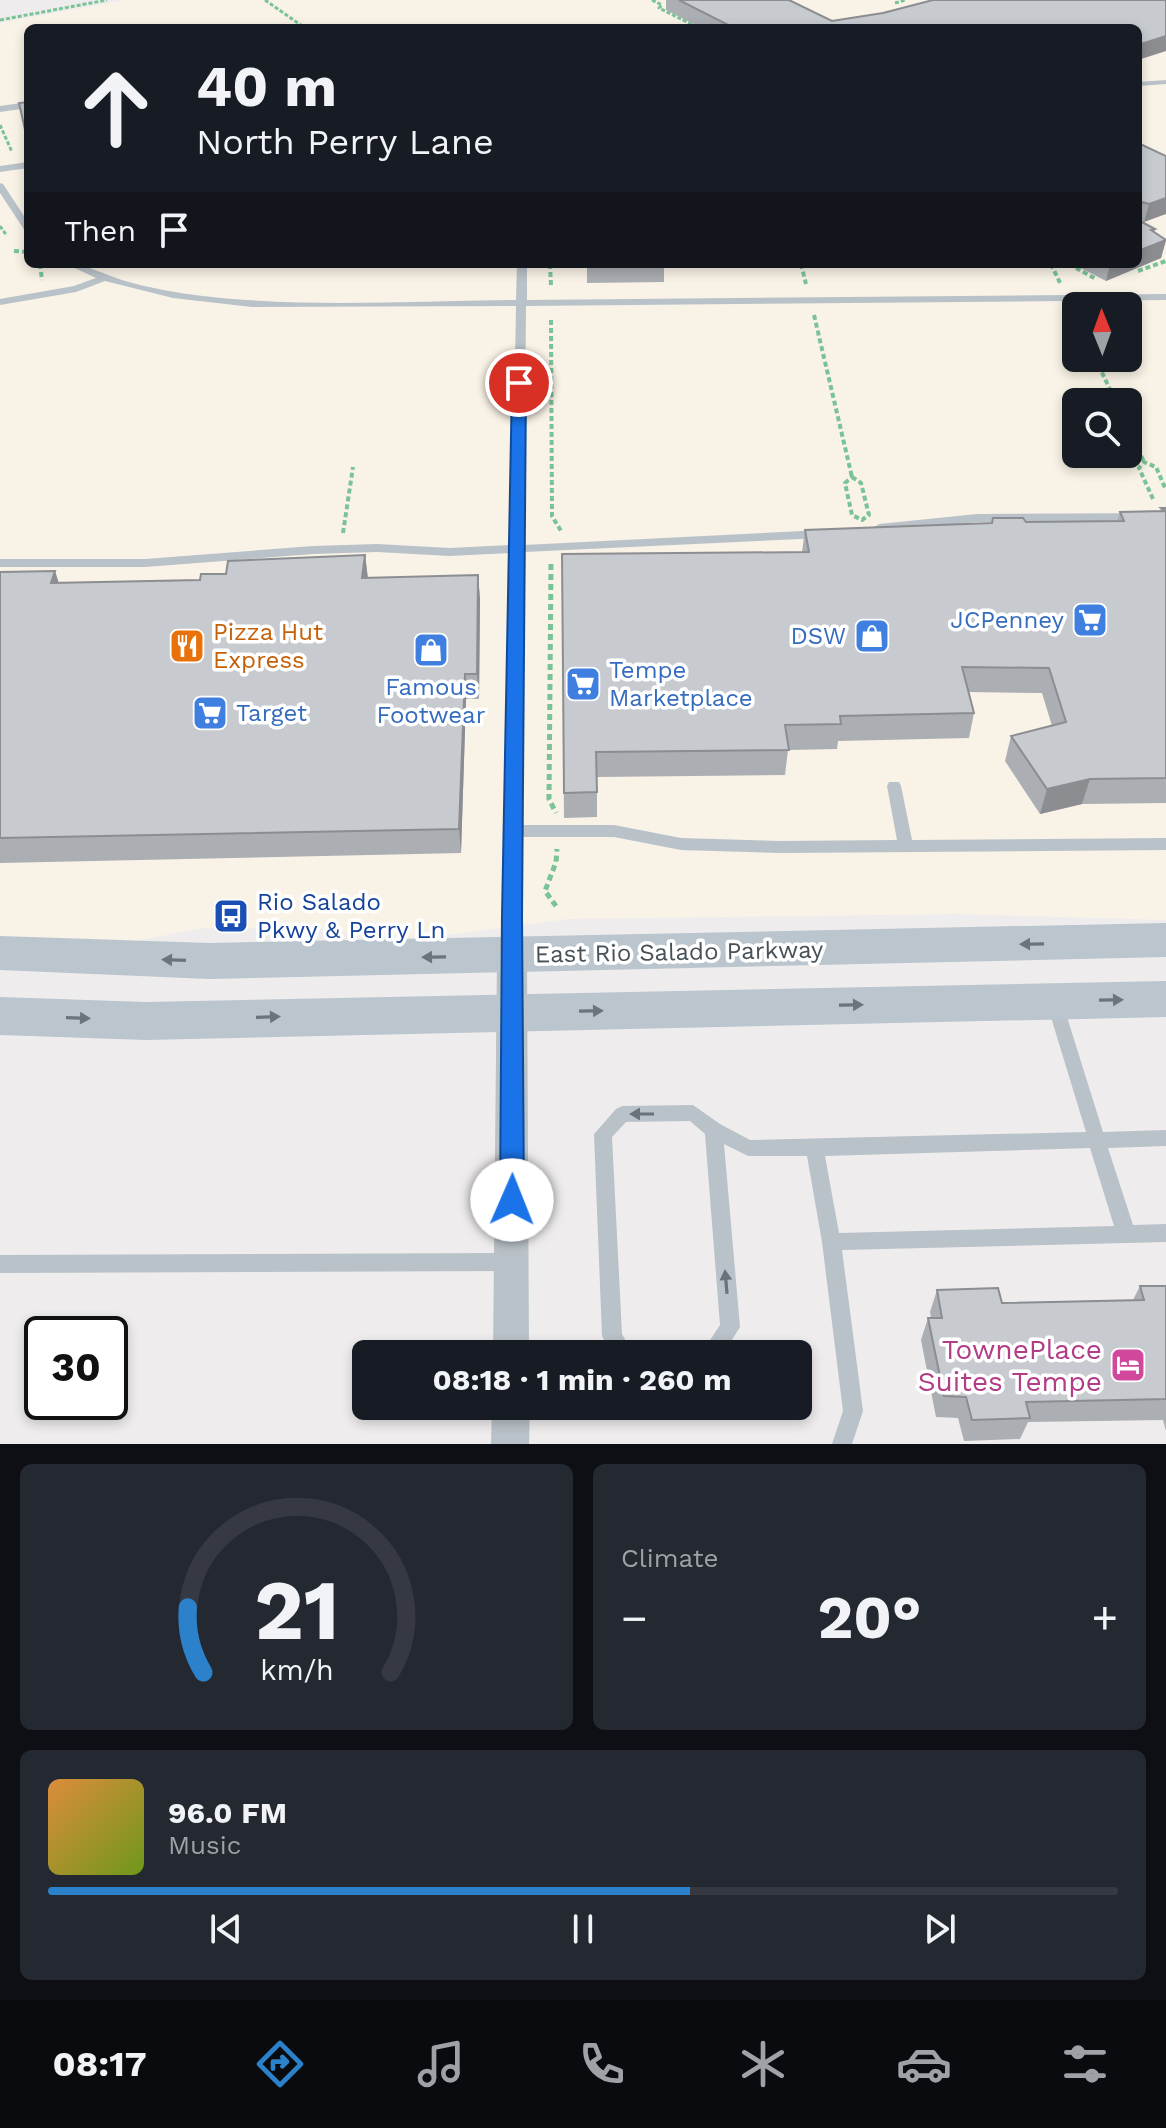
<!DOCTYPE html>
<html lang="en">
<head>
<meta charset="utf-8">
<style>
  body { margin:0; font-family:"Work Sans",sans-serif; background:#242831; color:#f1f3f6; height:100vh; display:flex; flex-direction:column; font-size:30px; white-space:nowrap }
  * { box-sizing:border-box; margin:0 }
  p { font-size:26px; color:#9ea1a6 }
  .icon { flex:none; width:44px; height:44px; fill:none; stroke:currentColor; stroke-width:2; stroke-linecap:round; stroke-linejoin:round }
  .map { position:relative; height:1444px; overflow:hidden }
  .drawer { display:flex; flex-direction:column; gap:20px; padding:20px; background:#0d0f14; flex:1 }
  .drawer>* { flex:none }
  .top-card { position:absolute; left:24px; top:24px; width:1118px; height:244px; border-radius:12px; box-shadow:0 4px 12px #0003; background:#171b24; color:#f1f3f6; overflow:hidden }
  .needle { width:52px; rotate:359deg }
  .controls { position:absolute; left:1062px; top:292px; display:grid; gap:16px }
  .controls a { display:grid; place-items:center; width:80px; height:80px; border-radius:12px; background:#171b24; box-shadow:0 4px 12px #0003; font-size:40px }
  .speed { position:absolute; left:24px; top:1316px; display:flex; gap:16px; font-size:40px; font-weight:700; text-align:center }
  .speed>* { display:grid; place-content:center; width:104px; height:104px; border-radius:50%; background:#171b24; box-shadow:0 4px 12px #0003; line-height:1 }
  .speed .limit { border:4px solid #111; border-radius:12px; background:#fff; color:#111 }
  .pin { position:absolute; display:grid; place-items:center; width:68px; height:68px; color:#fff; margin:-34px; border:4px solid #fff; border-radius:50%; box-shadow:0 2px 8px #0007 }
  .me { position:absolute; width:88px; margin:-44px; rotate:1deg; stroke-linejoin:round; filter:drop-shadow(0 0 6px #0008) }
  .turn { display:flex; align-items:center; gap:28px; height:168px; padding:0 40px; font-size:36px }
  .turn .icon { width:104px; height:104px; stroke-width:2.5 }
  .turn b { display:block; font-size:56px; line-height:68px }
  .then { display:flex; align-items:center; height:76px; padding:0 40px; background:#0003; gap:16px; font-size:30px }
  .big { font-size:60px; font-weight:700; line-height:1.1 }
  .drawer .widget { flex:1; display:flex; flex-direction:column; justify-content:center; gap:12px; min-width:0; padding:0 28px; border-radius:12px; background:#242831 }
  .drawer .dial { align-items:center; gap:0 }
  .dial svg { height:208px; overflow:visible; fill:none; stroke:#363941; stroke-width:7; stroke-linecap:round; text-anchor:middle }
  .dial text { fill:#f1f3f6; stroke:none }
  .song { display:flex; align-items:center; gap:24px }
  .cover { width:96px; height:96px; border-radius:12px; background:linear-gradient(135deg,hsl(30 70% 55%),hsl(80 70% 35%)) }
  .played { height:8px; border-radius:4px; background:linear-gradient(90deg,#2b82cb 60%,#363941 60%) }
  .keys { display:flex; justify-content:space-around; direction:ltr }
  .heat { display:flex; justify-content:space-between; align-items:center; font-size:44px; direction:ltr }
  .drawer .tiles { flex:1; display:grid; gap:20px; grid-template-columns:1fr 1fr }
  .widget:last-child { grid-column:span 2 }
  .trip { position:absolute; left:352px; top:1340px; width:460px; height:80px; border-radius:12px; background:#171b24; box-shadow:0 4px 12px #0003; font-weight:700; line-height:80px; text-align:center }
  .tabs { display:flex; height:128px; justify-content:space-around; align-items:center; background:#090b0e; color:#9ea1a6 }
  .tabs .icon { width:56px; height:56px }
  .tabs .selected { color:#2b82cb }
  .tabs b { font-size:36px; color:#f1f3f6 }
  .map>svg:first-child { display:block }
  .commercial { fill:#f9f2e6; fill-rule:evenodd }
  .lines { fill:none; stroke-linecap:round; stroke-linejoin:round }
  .path-far2 { stroke:#7ac397; stroke-width:3; stroke-dasharray:4 2; stroke-linecap:butt }
  .path-far1 { stroke:#7ac397; stroke-width:4; stroke-dasharray:5 3; stroke-linecap:butt }
  .path { stroke:#7ac397; stroke-width:5; stroke-dasharray:6 4; stroke-linecap:butt }
  .lane { fill:#b9c2c8; fill-rule:evenodd }
  .street { fill:#b9c2c8; fill-rule:evenodd }
  .secondary { fill:#bac5cd; fill-rule:evenodd }
  .wall { fill:#abaeb2 }
  .shaded-wall { fill:#8b8d91 }
  .building { fill:#c7cacf; stroke:#8b8d91; stroke-width:2 }
  .oneway { fill:#6a747b }
  .oneway2 { fill:#69737a }
  .route { fill:#1a73e8; stroke:#114b97; stroke-width:2 }
  .labels { text-anchor:middle; dominant-baseline:central; stroke-width:7; stroke-linejoin:round; paint-order:stroke }
  .shop-label { font-size:24px; fill:#366cbe; stroke:#fff; text-anchor:end }
  .food-label { font-size:24px; fill:#c56008; stroke:#fff; text-anchor:start }
  .transit-label { font-size:24px; fill:#164399; stroke:#fff; text-anchor:start }
  .street-label { font-size:24px; fill:#475158; stroke:#fff }
  .near-hotel-label { font-size:28px; fill:#b23c85; stroke:#fff; text-anchor:end }
</style>
</head>
<body>
<div class="map">
<svg width="1166" height="1444" viewBox="0 0 1166 1444">
  <rect width="100%" height="100%" fill="#efeced"/>
  <path class="commercial" d="M125,0H1166V920L958,914L568,919L426,938L304,928H204L125,943L0,938V23ZM28,28H1138V264H28ZM1076,306H1128V358H1076ZM1076,402H1128V454H1076Z"/>
  <g class="lines">
    <path class="path-far2" d="M265,0L305,28
      M652,0L662,5L659,8L699,28
      M895,3L906,0
      M0,20L107,0
      M0,125L12,152
      M0,226L7,236"/>
    <path class="path-far1" d="M14,251L28,252
      M40,264L42,280
      M550,264L551,286
      M801,264L806,284
      M1051,264L1060,283
      M1069,264L1096,279
      M1138,271L1166,261
      M814,315L852,477
      M551,320L552,516L561,531
      M1095,358L1116,402
      M1128,427L1144,462
      M852,477L861,483L869,515L862,520L852,515L845,483Z
      M1153,499L1139,468L1144,462L1156,467L1166,490
      M343,533L353,467"/>
    <path class="path" d="M551,564L549,799L556,813
      M556,906L545,891L556,862L557,849"/>
    <path class="lane" d="M1166,80V84L1138,86V82Z
      M28,102V108L0,112V106Z
      M28,162V168L0,172V166Z
      M0,183L3,184L28,222V232L25,231L0,193Z
      M66,264C87,264 105,275 125,281C150,288 177,293 203,296C306,308 412,301 516,300L517,264H527V300L1166,294V300L526,306L524,545L822,530L828,534L822,538L524,552L521,825H614L681,838L781,841L897,840L887,786L889,782H899L901,786L912,840L1166,838V850L781,853L681,850L614,837H521L520,956L518,961L512,962L506,961L504,956L512,553L450,556L377,552L313,554L145,567H0V559H145L313,546L377,544L450,548L512,545L516,306L252,307L173,298L105,281L76,292L0,305V299L74,286L96,278Z
      M1166,513V521L977,522L879,532L873,528L879,524L977,514Z
      M1054,994L1060,996L1062,1001L1103,1132L1166,1130V1146L1108,1148L1133,1225L1166,1224V1242L842,1250L863,1411L852,1444H832L843,1411L822,1242L807,1156H748L724,1144L740,1327L723,1354H701L720,1325L705,1134L690,1121L626,1122L612,1137L622,1334L633,1354H612L602,1336L594,1134L616,1109L622,1106L693,1105L720,1124L750,1140L1086,1132L1046,1001L1048,996ZM1090,1148L1114,1226L839,1233L825,1156Z
      M511,1253L518,1256L520,1262L518,1268L511,1271L0,1273V1255Z"/>
    <path class="street" d="M512,944L523,948L527,956L529,1354H493L497,956L501,948Z
      M492,1406H530L529,1444H491Z"/>
    <path class="secondary" d="M1166,923V957L209,979L0,970V936L209,943Z
      M1166,981V1017L146,1040L0,1035V997L146,1002Z"/>
  </g>
  <path class="wall" d="M666,0H789L832,21L1138,28H701L666,10Z
    M1138,143L1166,156L1144,222L1154,233L1166,240L1161,258L1106,281L1073,264H1138Z
    M587,264H664V282L587,283Z
    M1161,508H1166V803L1082,804L1040,814L1005,761L1011,736L1052,726L1042,693L969,692L974,713L969,738L838,741L837,749L788,750L785,775L597,777V817L564,818L562,554L802,552L805,530L1026,522L1117,521L1120,512L1160,511Z
    M365,555L368,578L478,575L480,599L479,699H466L461,853L0,863V572L55,571L59,583L200,580L226,574Z
    M1140,1286H1166V1431L1163,1420L1028,1422L1020,1439L964,1441L958,1418L936,1417L921,1340L928,1318H931L930,1312L937,1290L1002,1303L1133,1300Z"/>
  <path class="shaded-wall" d="M1166,36V51L1138,60V45Z
    M1166,198V214L1144,222L1149,204Z
    M1155,229L1151,246L1166,240L1161,258L1106,281L1110,264H1138V251L1151,230Z
    M365,555L368,580L362,578Z
    M55,571L62,595L51,583Z
    M478,575L480,599L479,699L477,674Z
    M465,674L466,699L461,853L459,829Z
    M1090,779L1082,804L1040,814L1047,789Z"/>
  <path class="building" d="M679,0H789L832,21L883,13L933,0H1166V36L1138,45V28H734Z
    M28,102V134H26L19,103Z
    M1138,143L1166,156V198L1149,204L1142,202L1140,208L1138,209Z
    M1138,220L1155,229L1151,230L1166,240L1138,251Z
    M1161,508H1166V778L1090,779L1047,789L1011,736L1066,722L1049,668L962,667L974,713L840,716L841,724L785,725L789,750L596,752L597,792L564,793L562,554L809,552L805,530L992,523L993,518H1023L1026,522L1124,521L1120,512L1165,511Z
    M365,555L362,578L478,575L477,674H465L459,829L0,838V572L55,571L51,583L200,580L201,574H226L228,561Z
    M1140,1286H1166V1399L1026,1402L1030,1418L972,1420L966,1397L944,1396L928,1318H942L937,1290L998,1288L1002,1303L1144,1300Z"/>
  <defs><path id="oneway-solid" d="M-6-.8H1V-3.2L6.5 0L1 3.2V.8H-6Z" transform="scale(2)"/></defs>
  <g class="oneway">
    <use href="#oneway-solid" transform="translate(1032 944) rotate(179)"/>
    <use href="#oneway-solid" transform="translate(434 957) rotate(179)"/>
    <use href="#oneway-solid" transform="translate(174 960) rotate(-178)"/>
    <use href="#oneway-solid" transform="translate(1111 1000) rotate(-1)"/>
    <use href="#oneway-solid" transform="translate(851 1005) rotate(-1)"/>
    <use href="#oneway-solid" transform="translate(591 1011) rotate(-1)"/>
    <use href="#oneway-solid" transform="translate(268 1017) rotate(-2)"/>
    <use href="#oneway-solid" transform="translate(78 1018) rotate(2)"/>
  </g>
  <g class="oneway2">
    <use href="#oneway-solid" transform="translate(642 1114) rotate(180)"/>
    <use href="#oneway-solid" transform="translate(726 1282) rotate(-95)"/>
  </g>
  <path class="route" d="M519,379L526,383L522,916L524,1200L520,1208L512,1211L503,1208L500,1200L502,916L512,383Z"/>
  <defs>
    <symbol id="supermarket-square" viewBox="-11 -11 22 22"><rect x="-9" y="-9" width="18" height="18" rx="4" fill="#3f7fe0" stroke="#fff"/><path d="M-6-5.5h2.5l.6 2H6L4.5 2H-2.5L-4.4-4H-6ZM-1.5 3.2a1.3 1.3 0 1 0 .1 0ZM3 3.2a1.3 1.3 0 1 0 .1 0Z" fill="#fff"/></symbol>
    <symbol id="shop-square" viewBox="-11 -11 22 22"><rect x="-9" y="-9" width="18" height="18" rx="4" fill="#3f7fe0" stroke="#fff"/><path d="M-5-2.5h2.3a2.7 3.5 0 0 1 5.4 0H5L5.5 6h-11ZM-1.5-2.5h3a1.5 2.3 0 0 0-3 0Z" fill="#fff"/></symbol>
    <symbol id="restaurant-square" viewBox="-11 -11 22 22"><rect x="-9" y="-9" width="18" height="18" rx="4" fill="#e8710a" stroke="#fff"/><path d="M-5-6h1v4h1v-4h1v4h1v-4h1v5L-1.5 .5V6h-2V.5L-5-1ZM5-6V6H3V1.5H1.5Q1.5-4 5-6Z" fill="#fff"/></symbol>
    <symbol id="bus-square" viewBox="-11 -11 22 22"><rect x="-9" y="-9" width="18" height="18" rx="4" fill="#1a4fb4" stroke="#fff"/><path d="M-5-6H5V4H4V6H2V4H-2V6H-4V4H-5ZM-3.5-4V0h7V-4ZM-3.5 1.2v1.5H-2V1.2ZM2 1.2v1.5H3.5V1.2Z" fill="#fff"/></symbol>
    <symbol id="hotel-square" viewBox="-11 -11 22 22"><rect x="-9" y="-9" width="18" height="18" rx="4" fill="#d1479c" stroke="#fff"/><path d="M-6-4.5h1.5V1H6V5H4.5V3h-9V5H-6ZM-4 0a1.8 1.8 0 1 1 3.6 0ZM.5 0V-2.5h3Q6-2.5 6 0Z" fill="#fff"/></symbol>
  </defs>
  <g fill-rule="evenodd">
    <use href="#supermarket-square" x="1070" y="600" width="40" height="40"/>
    <use href="#shop-square" x="852" y="616" width="40" height="40"/>
    <use href="#restaurant-square" x="167" y="626" width="40" height="40"/>
    <use href="#shop-square" x="411" y="630" width="40" height="40"/>
    <use href="#supermarket-square" x="563" y="664" width="40" height="40"/>
    <use href="#supermarket-square" x="190" y="693" width="40" height="40"/>
    <use href="#bus-square" x="211" y="896" width="40" height="40"/>
    <use href="#hotel-square" x="1108" y="1345" width="40" height="40"/>
  </g>
  <g class="labels">
    <g class="shop-label">
      <text x="1064" y="620">JCPenney</text>
      <text x="846" y="636">DSW</text>
      <text x="609" y="670" text-anchor="start">Tempe<tspan x="609" dy="28">Marketplace</tspan></text>
      <text x="431" y="687" text-anchor="middle">Famous<tspan x="431" dy="28">Footwear</tspan></text>
      <text x="236" y="713" text-anchor="start">Target</text>
    </g>
    <g class="food-label">
      <text x="213" y="632">Pizza Hut<tspan x="213" dy="28">Express</tspan></text>
    </g>
    <g class="transit-label">
      <text x="257" y="902">Rio Salado<tspan x="257" dy="28">Pkwy &amp; Perry Ln</tspan></text>
    </g>
    <g class="street-label">
      <text transform="translate(679 952) rotate(-1)">East Rio Salado Parkway</text>
    </g>
    <g class="near-hotel-label">
      <text x="1102" y="1349">TownePlace<tspan x="1102" dy="32">Suites Tempe</tspan></text>
    </g>
  </g>
</svg>
<div class="controls">
<a><svg class="needle" viewBox="-14 -14 28 28"><path d="M0-13l5 13h-10z" fill="#e53935"/><path d="M0 13l5-13h-10z" fill="#9ea1a6"/></svg></a>
<a><svg class="icon" aria-label="search" viewBox="0 0 24 24"><circle cx="10" cy="10" r="6"/><path d="M15 15l6 6"/></svg></a>
</div>
<div class="speed"><div class="limit">30</div></div>
<div class="pin" style="left:519px;top:383px;background:#d93025"><svg class="icon" aria-label="arrive" viewBox="0 0 24 24"><path d="M6 21V4h12l-3 4 3 4H6"/></svg></div>
<svg class="me" style="left:512px;top:1200px" viewBox="-20 -20 40 40"><circle r="19" fill="#fff"/><path d="M0-13L10 11 0 6-10 11z" fill="#1a73e8"/></svg>
<div class="trip">08:18 · 1 min · 260 m</div>
<div class="top-card">
<div class="turn"><svg class="icon" aria-label="ahead" viewBox="0 0 24 24"><path d="M12 20V5M6 11l6-6 6 6"/></svg><div><b>40 m</b>North Perry Lane</div></div>
<div class="then">Then<svg class="icon" aria-label="arrive" viewBox="0 0 24 24"><path d="M6 21V4h12l-3 4 3 4H6"/></svg></div>
</div>
</div>
<section class="drawer">
<div class="tiles">
<div class="widget dial"><svg viewBox="0 0 100 80">
<path d="M14 69A42 42 0 1 1 86 69"/>
<path d="M14 69A42 42 0 0 1 8 44" stroke="#2b82cb"/>
<text x="50" y="56" font-size="32" font-weight="700">21</text>
<text x="50" y="72" font-size="11">km/h</text>
</svg></div>
<div class="widget"><p>Climate</p>
<div class="heat"><a>−</a><b class="big">20°</b><a>+</a></div>
</div>
<div class="widget">
<div class="song"><i class="cover"></i><div><b>96.0 FM</b><p>Music</p></div></div>
<div class="played"></div>
<div class="keys"><svg class="icon" aria-label="previous" viewBox="0 0 24 24"><path d="M18 5L8 12l10 7zM5 5v14"/></svg><svg class="icon" aria-label="pause" viewBox="0 0 24 24"><path d="M8 5v14M16 5v14"/></svg><svg class="icon" aria-label="next" viewBox="0 0 24 24"><path d="M6 5l10 7-10 7zM19 5v14"/></svg></div>
</div>
</div>
</section>
<nav class="tabs">
<b>08:17</b>
<svg class="icon selected" aria-label="directions" viewBox="0 0 24 24"><path d="M12 3l9 9-9 9-9-9zM9 14v-3h6M13 9l2 2-2 2"/></svg>
<svg class="icon" aria-label="music" viewBox="0 0 24 24"><path d="M9 18V5l10-2v13"/><circle cx="6" cy="18" r="3"/><circle cx="16" cy="16" r="3"/></svg>
<svg class="icon" aria-label="phone" viewBox="0 0 24 24"><path d="M5 4h4l2 5-3 2q2 4 5 5l2-3 5 2v4C11 20 4 13 5 4z"/></svg>
<svg class="icon" aria-label="climate" viewBox="0 0 24 24"><path d="M12 3v18M4 7l16 10M4 17L20 7"/></svg>
<svg class="icon" aria-label="car" viewBox="0 0 24 24"><path d="M5 17H2v-5l4-1 3-4h7l3 4 3 1v5h-3M9 17h6M6 11h13"/><circle cx="7" cy="17" r="2"/><circle cx="17" cy="17" r="2"/></svg>
<svg class="icon" aria-label="filters" viewBox="0 0 24 24"><path d="M4 7h16M4 17h16"/><circle cx="9" cy="7" r="2"/><circle cx="15" cy="17" r="2"/></svg>
</nav>
</body>
</html>
